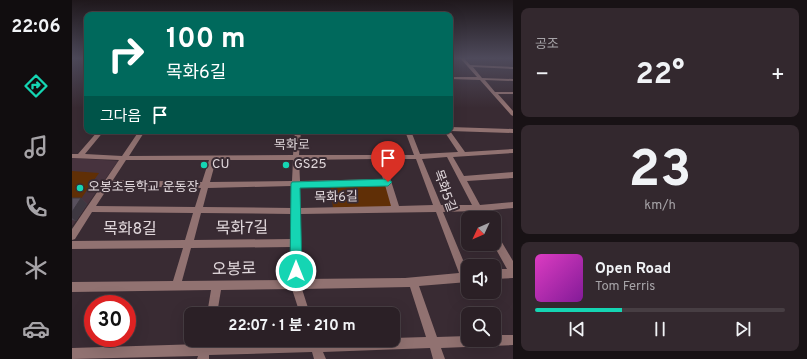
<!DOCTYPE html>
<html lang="ko">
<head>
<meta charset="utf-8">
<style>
  body { margin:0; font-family:Overpass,"Noto Sans KR",sans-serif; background:#33282e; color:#f1f3f6; height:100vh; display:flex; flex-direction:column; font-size:15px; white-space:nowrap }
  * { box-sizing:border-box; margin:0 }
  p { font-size:13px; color:#a6a3a7 }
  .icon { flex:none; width:22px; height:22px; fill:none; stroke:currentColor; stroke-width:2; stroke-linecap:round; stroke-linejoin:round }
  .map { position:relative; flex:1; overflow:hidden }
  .panel { display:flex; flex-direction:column; gap:8px; padding:8px; background:#181215; width:294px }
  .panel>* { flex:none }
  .guide { position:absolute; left:12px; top:12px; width:369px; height:122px; border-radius:8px; box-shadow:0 4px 16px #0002,0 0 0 1px #473e43; background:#00695c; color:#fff; overflow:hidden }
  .needle { width:26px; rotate:226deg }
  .fabs { position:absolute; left:389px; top:211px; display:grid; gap:8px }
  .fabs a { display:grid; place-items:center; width:40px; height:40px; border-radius:8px; background:#2b2026; box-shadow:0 4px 16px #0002,0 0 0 1px #473e43; font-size:20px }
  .speed { position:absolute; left:12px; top:295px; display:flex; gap:8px; font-size:20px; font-weight:700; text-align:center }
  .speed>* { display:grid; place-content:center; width:52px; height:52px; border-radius:50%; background:#2b2026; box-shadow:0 4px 16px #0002,0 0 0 1px #473e43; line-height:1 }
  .speed .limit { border:6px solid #d22; background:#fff; color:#111 }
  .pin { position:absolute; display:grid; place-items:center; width:34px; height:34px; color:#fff; margin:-41px -17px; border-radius:50% 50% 50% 0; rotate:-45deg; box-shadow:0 0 4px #0007 }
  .pin .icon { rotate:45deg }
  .me { position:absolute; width:44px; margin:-22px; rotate:0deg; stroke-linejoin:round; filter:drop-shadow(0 0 3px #0008) }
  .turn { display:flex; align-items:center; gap:14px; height:84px; padding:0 16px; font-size:18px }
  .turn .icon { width:52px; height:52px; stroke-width:2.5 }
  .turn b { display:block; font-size:28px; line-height:34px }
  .then { display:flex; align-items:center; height:38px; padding:0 16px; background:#0003; gap:8px; font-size:15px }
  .big { font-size:30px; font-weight:700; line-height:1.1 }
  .panel .tile { flex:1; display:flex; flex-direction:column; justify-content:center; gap:6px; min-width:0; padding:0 14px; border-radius:8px; background:#33282e }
  .panel .dial { align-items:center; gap:0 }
  .dial b { font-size:52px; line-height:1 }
  .song { display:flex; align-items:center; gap:12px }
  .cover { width:48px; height:48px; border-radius:6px; background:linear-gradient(135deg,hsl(310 70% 55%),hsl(290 70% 35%)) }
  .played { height:4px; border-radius:2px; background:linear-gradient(90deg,#15d5b3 35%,#473e43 35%) }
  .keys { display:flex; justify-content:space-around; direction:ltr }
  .heat { display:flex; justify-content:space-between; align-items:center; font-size:22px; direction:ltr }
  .trip { position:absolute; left:112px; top:307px; width:216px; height:40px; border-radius:8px; background:#2b2026; box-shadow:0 4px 16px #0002,0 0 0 1px #473e43; font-weight:700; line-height:40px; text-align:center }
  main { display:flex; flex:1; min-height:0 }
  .dock { display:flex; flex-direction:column; width:72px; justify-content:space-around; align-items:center; background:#110d0f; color:#a6a3a7 }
  .dock .icon { width:28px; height:28px }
  .dock .current { color:#15d5b3 }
  .dock b { font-size:18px; color:#f1f3f6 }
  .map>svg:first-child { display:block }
  .built { fill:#47333e }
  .green { fill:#602f06 }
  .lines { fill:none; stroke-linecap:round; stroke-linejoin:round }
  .street { fill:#917271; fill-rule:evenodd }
  .wall { fill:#4c4550 }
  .shaded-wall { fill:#3e3841 }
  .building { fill:#58505d; stroke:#3e3841 }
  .route { fill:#15d5b3; stroke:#0e8a74 }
  .poi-dot { fill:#15d5b3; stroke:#392b33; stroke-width:1.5 }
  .labels { text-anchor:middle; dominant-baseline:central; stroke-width:4; stroke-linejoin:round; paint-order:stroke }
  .street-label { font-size:13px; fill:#e1d8dc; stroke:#392b33 }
  .poi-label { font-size:13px; fill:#e1d8dc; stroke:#392b33; text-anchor:start }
  .near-street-label { font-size:16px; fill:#e1d8dc; stroke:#392b33 }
</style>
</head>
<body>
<main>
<nav class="dock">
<b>22:06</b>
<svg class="icon current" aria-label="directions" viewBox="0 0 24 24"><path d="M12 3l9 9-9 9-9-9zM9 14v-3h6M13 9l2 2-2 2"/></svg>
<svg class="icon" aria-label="music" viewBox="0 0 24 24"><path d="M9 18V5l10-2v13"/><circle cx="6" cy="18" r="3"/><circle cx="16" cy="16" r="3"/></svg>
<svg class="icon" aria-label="phone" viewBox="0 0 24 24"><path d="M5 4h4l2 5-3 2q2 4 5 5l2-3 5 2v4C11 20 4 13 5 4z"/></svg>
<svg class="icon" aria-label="climate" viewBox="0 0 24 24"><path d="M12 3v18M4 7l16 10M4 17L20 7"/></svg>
<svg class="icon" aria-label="car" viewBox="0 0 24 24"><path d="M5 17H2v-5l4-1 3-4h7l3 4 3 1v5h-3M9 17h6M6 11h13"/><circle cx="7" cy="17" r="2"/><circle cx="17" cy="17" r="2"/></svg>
</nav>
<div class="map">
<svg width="441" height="359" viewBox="0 0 441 359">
  <rect width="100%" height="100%" fill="#392b33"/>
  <path class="built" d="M0,158L46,161L1,225H0Z"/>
  <path class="green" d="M0,171L27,173L6,203H0Z
    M314,184L321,207L261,208L258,185Z"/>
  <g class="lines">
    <path class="street" d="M388,58H392L398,65L441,67V69L401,67L410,78L441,79V81L413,80L423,92H441V94H426L441,111V116L439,115L408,80L378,79V77H405Z
      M378,127L441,129V133L378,131Z
      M26,131H32L13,154L50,156L67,131H73L57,156L221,155L223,131H229L227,155H342L333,131H339L348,154L386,152L372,131H378L393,152L441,149V153L381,157L392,176L441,172V178L395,181L408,205L441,202V208L411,211L415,218H407L403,211L371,212L396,272V282L347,286L365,337L396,336V340H422V335H441V345L369,348L373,359H361L358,348L251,352L254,359H242L240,352L137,355V359H125L126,356L0,359V348L129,344L130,340H140V344L237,341V340H321V338L354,337L338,287L230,289L238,314H228L220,289L149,290L145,314H135L139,290L0,292V282L101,281L111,248L0,249V241L113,240L121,213L20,212L3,239L0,240V229L47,160L0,158V154H6ZM375,157L400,205H369L350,159ZM305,159L311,179L228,181L227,160ZM312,159H344L361,205L327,206ZM54,160H137L130,182L41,180ZM144,160H221L220,181L138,182ZM313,185L319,206L228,208V186ZM37,186L129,188L123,207L24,206ZM220,186V208L131,207L136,188ZM364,212L387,273L333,278L229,279L228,214ZM129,213L220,214V239L122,240ZM220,247L219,280L110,281L119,248Z
      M92,131H106L103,133L89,134V132Z
      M422,233L425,234L441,261V278L422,279V269H435L421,244Z"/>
  </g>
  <path class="wall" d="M0,198H9L15,204L4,221L0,220Z"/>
  <path class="shaded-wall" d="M9,198L15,204L4,221L0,218V212Z"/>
  <path class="building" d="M0,198H9L0,212Z"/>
  <linearGradient id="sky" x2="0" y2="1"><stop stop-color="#1f181c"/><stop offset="0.54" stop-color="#4e4a5b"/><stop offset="1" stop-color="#4e4a5b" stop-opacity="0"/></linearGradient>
  <rect width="441" height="108" fill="url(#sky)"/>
  <path class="route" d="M316,179L320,182L316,186L228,188L230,271L228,275L224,277L219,275L218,271L219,184L220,182Z"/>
  <g class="poi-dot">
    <circle cx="132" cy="165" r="4"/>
    <circle cx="214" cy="165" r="4"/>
    <circle cx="8" cy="188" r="4"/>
  </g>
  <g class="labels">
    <g class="street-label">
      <text x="220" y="146">목화로</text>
      <text transform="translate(372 191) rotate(70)">목화5길</text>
      <text transform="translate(264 198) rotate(-1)">목화6길</text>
    </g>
    <g class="poi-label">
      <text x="140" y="165">CU</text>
      <text x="222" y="165">GS25</text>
      <text x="16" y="188">오봉초등학교 운동장</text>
    </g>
    <g class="near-street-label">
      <text transform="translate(170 229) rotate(-1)">목화7길</text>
      <text x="58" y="230">목화8길</text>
      <text transform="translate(162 270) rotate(-1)">오봉로</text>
    </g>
  </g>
</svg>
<div class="fabs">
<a><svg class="needle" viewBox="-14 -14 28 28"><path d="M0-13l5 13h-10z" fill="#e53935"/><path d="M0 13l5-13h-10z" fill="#a6a3a7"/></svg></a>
<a><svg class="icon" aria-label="sound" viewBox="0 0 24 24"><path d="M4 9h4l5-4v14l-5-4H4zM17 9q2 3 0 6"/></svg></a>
<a><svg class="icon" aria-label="search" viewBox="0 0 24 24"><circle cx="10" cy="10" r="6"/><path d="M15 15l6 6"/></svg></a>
</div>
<div class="speed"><div class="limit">30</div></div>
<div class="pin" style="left:316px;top:182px;background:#d93025"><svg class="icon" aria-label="arrive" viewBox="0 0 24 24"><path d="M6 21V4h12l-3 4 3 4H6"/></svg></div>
<svg class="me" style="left:224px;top:271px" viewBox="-20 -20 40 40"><circle r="17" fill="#15d5b3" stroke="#fff" stroke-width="3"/><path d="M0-11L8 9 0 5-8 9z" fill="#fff"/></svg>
<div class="trip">22:07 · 1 분 · 210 m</div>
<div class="guide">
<div class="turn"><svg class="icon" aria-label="right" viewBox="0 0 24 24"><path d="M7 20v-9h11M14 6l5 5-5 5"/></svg><div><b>100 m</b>목화6길</div></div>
<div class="then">그다음<svg class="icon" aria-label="arrive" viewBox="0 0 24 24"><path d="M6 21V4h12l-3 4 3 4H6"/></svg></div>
</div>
</div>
<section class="panel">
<div class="tile"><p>공조</p>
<div class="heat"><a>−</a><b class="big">22°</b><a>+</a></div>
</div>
<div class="tile dial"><b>23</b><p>km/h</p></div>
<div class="tile">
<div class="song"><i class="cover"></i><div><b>Open Road</b><p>Tom Ferris</p></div></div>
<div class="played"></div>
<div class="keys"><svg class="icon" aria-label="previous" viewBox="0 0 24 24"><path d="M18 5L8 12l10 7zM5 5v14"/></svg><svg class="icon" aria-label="pause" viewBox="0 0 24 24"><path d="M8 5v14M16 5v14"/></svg><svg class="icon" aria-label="next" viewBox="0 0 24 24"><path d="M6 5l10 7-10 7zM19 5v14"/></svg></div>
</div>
</section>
</main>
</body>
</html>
